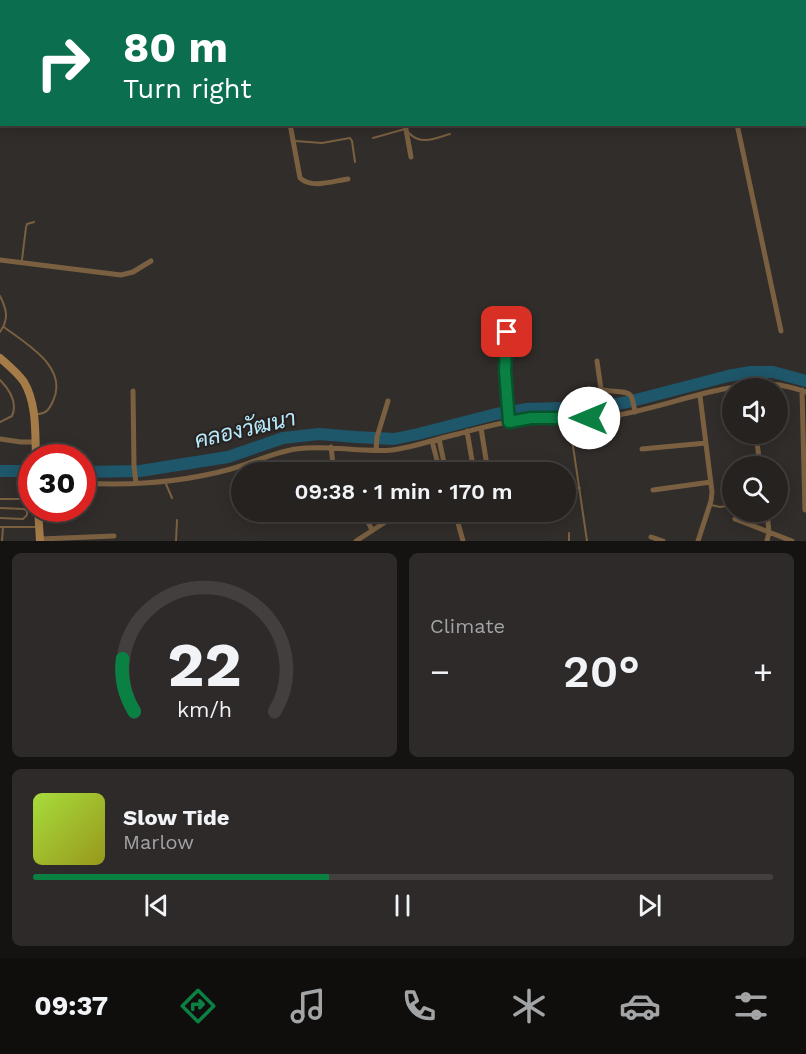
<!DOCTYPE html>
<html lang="en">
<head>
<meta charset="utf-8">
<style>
  body { margin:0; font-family:"Work Sans",Sarabun,sans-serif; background:#2d2a29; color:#f1f3f6; height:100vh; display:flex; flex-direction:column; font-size:22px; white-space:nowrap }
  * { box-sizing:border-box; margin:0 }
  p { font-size:20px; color:#a3a4a5 }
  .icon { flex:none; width:33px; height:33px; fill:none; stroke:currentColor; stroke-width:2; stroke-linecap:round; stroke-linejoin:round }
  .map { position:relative; height:541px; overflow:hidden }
  .sheet { display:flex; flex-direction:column; gap:12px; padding:12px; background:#141312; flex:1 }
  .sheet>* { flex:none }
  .hud { position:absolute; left:0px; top:0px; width:807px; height:126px; box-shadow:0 3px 15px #0003,0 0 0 2px #423f3e; background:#0b6e4f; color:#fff; overflow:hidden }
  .controls { position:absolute; left:722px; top:378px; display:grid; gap:12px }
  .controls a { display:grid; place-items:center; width:66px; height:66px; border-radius:50%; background:#252220; box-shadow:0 3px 15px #0003,0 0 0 2px #423f3e; font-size:30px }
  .speed { position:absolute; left:18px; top:444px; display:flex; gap:12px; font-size:30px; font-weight:700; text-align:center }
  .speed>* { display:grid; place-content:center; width:78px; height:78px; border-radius:50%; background:#252220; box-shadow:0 3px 15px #0003,0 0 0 2px #423f3e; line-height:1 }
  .speed .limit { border:9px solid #d22; background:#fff; color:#111 }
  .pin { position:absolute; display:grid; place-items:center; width:51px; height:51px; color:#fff; margin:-26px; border-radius:12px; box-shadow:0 3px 9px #0006 }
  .me { position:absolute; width:66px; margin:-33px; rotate:270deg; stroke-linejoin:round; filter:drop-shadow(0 0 4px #0008) }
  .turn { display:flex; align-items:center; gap:21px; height:126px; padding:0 24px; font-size:27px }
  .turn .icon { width:78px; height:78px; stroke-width:2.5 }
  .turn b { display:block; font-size:42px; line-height:51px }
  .big { font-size:45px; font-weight:600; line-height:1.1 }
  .sheet .tile { flex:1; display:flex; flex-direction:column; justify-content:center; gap:9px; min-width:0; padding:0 21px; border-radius:9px; background:#2d2a29 }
  .sheet .dial { align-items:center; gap:0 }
  .dial svg { height:156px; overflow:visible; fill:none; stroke:#423f3e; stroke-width:7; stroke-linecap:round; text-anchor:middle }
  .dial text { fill:#f1f3f6; stroke:none }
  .song { display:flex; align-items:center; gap:18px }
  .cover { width:72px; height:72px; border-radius:9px; background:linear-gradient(135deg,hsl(80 70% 55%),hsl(60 70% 35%)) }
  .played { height:6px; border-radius:3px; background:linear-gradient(90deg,#0b8043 40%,#423f3e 40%) }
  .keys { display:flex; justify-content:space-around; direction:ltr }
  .heat { display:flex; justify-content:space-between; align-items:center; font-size:33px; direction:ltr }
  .sheet .tiles { flex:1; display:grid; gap:12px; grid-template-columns:1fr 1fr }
  .tile:last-child { grid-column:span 2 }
  .trip { position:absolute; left:231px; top:462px; width:345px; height:60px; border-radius:30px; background:#252220; box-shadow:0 3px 15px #0003,0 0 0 2px #423f3e; font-weight:600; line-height:60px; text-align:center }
  .tabs { display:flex; height:96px; justify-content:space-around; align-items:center; background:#0f0e0d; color:#a3a4a5 }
  .tabs .icon { width:42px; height:42px }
  .tabs .active { color:#0b8043 }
  .tabs b { font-size:27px; color:#f1f3f6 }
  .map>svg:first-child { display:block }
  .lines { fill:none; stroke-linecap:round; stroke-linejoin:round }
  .river { stroke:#1e566a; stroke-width:12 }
  .service { stroke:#7a6041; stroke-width:2 }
  .minor { stroke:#7a6041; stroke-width:5 }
  .secondary { stroke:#a57b48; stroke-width:8 }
  .route-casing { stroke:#07532c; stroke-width:15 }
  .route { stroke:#0b8043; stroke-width:10 }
  .labels { text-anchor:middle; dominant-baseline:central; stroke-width:4.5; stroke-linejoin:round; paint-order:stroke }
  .water-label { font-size:22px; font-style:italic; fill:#b8eafe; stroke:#272321 }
</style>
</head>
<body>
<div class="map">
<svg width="806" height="541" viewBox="0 0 806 541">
  <rect width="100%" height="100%" fill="#312d2b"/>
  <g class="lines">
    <path class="river" d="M0,471H32
      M82,472L140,471L190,463L228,457L283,438L319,434L356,437L394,439L418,434L496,414L527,409L598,407L628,402L728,376L751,372H773L806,381"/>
    <path class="service" d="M537,0L538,2
      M155,2V0
      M409,133C421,146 436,138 450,134
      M373,138L405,129
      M295,141L322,143L350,138L352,141L355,162
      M22,260L26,227L27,224L34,222
      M0,296C7,310 9,319 0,332
      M4,327C26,344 69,367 53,401C49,410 46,414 36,414
      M0,380C10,390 18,402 12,416L0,422
      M569,419L587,541
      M166,484L172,498
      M566,488H580
      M0,499H32
      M711,505L720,507L732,505
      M0,508L24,509L27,511V515L23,519L0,518
      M0,527H36
      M569,533V541
      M2,541L3,527
      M176,541L177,520"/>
    <path class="minor" d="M261,0L262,2
      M379,0V2
      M561,0V2
      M179,2L181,0
      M0,31H2
      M806,63V62
      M290,124L300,178C312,189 333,181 348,179
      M405,124L411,157
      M737,124L781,331
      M0,260L121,275L133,272L151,261
      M507,332L505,370L509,422
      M597,361L601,389C609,393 626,389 631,396C633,400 634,407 635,412
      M802,390L805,510
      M133,391L134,466L136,483
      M481,428L488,472
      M467,431L474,472
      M756,434L760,466
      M0,439L21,442H35
      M439,439L446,472
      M432,441L440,472
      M331,447L334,472
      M642,449L706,443
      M376,450L377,437L388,401
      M82,483C132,486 183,482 231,469C253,463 274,452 296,449C328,444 360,453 392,450C414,447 436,439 458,434C475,429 493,425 511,421C541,415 571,421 601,418C657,411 716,383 771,384C783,385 795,388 806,392
      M653,490L711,482
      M363,512L372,530
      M455,512L463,541
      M735,519L792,541
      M651,537L663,541
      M40,539L114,536
      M356,541L387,521L416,512
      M698,541L711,501L712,492L700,396
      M767,541L769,532L767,512"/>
    <path class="secondary" d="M0,358C8,365 18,373 24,382C37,404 35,433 36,458
      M38,508L40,541"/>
  </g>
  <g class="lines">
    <defs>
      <path id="route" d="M507,332L505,370L509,422L531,418H589"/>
    </defs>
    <use href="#route" class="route-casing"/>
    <use href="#route" class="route"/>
  </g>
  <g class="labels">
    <g class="water-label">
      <text transform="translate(245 429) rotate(-13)">คลองวัฒนา</text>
    </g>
  </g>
</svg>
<div class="controls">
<a><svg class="icon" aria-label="sound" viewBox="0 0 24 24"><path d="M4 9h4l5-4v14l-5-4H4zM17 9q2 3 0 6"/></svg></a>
<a><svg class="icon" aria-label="search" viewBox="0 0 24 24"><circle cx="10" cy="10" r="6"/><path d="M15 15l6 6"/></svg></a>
</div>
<div class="speed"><div class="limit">30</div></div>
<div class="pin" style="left:507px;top:332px;background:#d93025"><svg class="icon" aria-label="arrive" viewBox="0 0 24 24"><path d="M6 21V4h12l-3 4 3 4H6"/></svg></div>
<svg class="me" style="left:589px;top:418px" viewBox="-20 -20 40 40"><circle r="19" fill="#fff"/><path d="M0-13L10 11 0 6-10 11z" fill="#0b8043"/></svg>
<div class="trip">09:38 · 1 min · 170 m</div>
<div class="hud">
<div class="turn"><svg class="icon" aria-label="right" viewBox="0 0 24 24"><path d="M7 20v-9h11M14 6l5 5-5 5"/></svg><div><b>80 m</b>Turn right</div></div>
</div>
</div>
<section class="sheet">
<div class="tiles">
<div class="tile dial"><svg viewBox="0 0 100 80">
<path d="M14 69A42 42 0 1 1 86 69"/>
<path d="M14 69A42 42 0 0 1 8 42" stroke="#0b8043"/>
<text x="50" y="56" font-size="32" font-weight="700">22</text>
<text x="50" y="72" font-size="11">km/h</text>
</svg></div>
<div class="tile"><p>Climate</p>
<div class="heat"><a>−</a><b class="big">20°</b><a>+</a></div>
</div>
<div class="tile">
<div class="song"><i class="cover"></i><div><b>Slow Tide</b><p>Marlow</p></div></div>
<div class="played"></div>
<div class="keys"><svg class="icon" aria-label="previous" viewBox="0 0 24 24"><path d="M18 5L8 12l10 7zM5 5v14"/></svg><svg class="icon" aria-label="pause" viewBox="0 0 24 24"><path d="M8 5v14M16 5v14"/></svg><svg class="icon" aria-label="next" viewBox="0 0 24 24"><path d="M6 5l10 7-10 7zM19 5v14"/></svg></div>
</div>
</div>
</section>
<nav class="tabs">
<b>09:37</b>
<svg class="icon active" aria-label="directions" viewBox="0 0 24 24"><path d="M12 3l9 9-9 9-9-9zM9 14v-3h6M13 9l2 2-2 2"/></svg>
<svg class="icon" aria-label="music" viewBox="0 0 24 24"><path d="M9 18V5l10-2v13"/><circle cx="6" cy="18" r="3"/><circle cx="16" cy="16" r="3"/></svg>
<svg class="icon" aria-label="phone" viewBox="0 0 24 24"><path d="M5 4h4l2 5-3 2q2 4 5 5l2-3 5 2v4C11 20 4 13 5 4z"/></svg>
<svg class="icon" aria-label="climate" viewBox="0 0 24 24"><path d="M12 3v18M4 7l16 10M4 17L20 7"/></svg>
<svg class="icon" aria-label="car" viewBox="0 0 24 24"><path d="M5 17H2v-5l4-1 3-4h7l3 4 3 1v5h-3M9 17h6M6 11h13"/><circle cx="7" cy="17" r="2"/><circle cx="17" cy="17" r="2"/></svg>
<svg class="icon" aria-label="filters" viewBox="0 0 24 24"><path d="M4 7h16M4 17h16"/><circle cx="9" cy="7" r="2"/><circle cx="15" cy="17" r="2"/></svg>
</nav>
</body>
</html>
